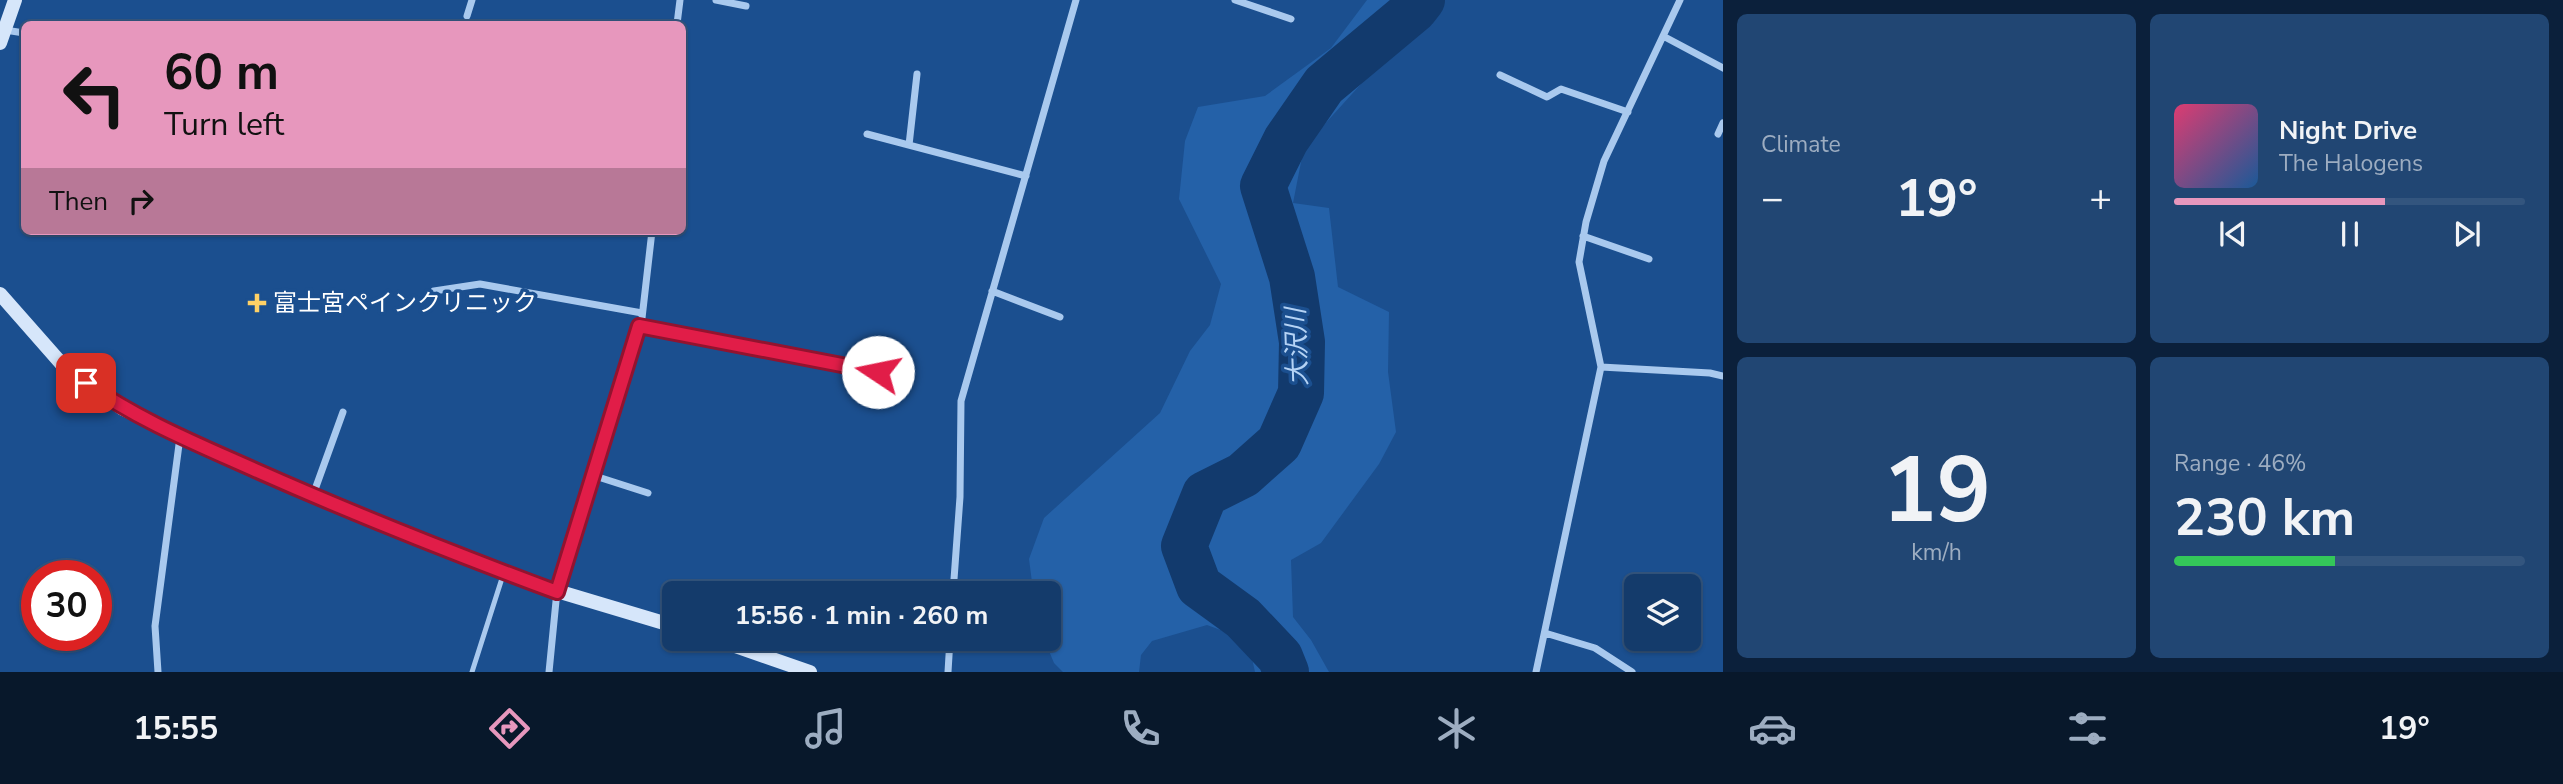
<!DOCTYPE html>
<html lang="en">
<head>
<meta charset="utf-8">
<style>
  body { margin:0; font-family:"Nunito Sans","Noto Sans JP",sans-serif; background:#214673; color:#f1f3f6; height:100vh; display:flex; flex-direction:column; font-size:26px; white-space:nowrap }
  * { box-sizing:border-box; margin:0 }
  p { font-size:23px; color:#9dadc1 }
  .icon { flex:none; width:38px; height:38px; fill:none; stroke:currentColor; stroke-width:2; stroke-linecap:round; stroke-linejoin:round }
  .map { position:relative; flex:1; overflow:hidden }
  .sheet { display:flex; flex-direction:column; gap:14px; padding:14px; background:#0b203b; width:840px }
  .sheet>* { flex:none }
  .guide { position:absolute; left:21px; top:21px; width:665px; height:214px; border-radius:10px; box-shadow:0 2px 5px #0004,0 0 0 2px #33557e; background:#e797bd; color:#111; overflow:hidden }
  .controls { position:absolute; left:1624px; top:574px; display:grid; gap:14px }
  .controls a { display:grid; place-items:center; width:77px; height:77px; border-radius:10px; background:#143b6b; box-shadow:0 2px 5px #0004,0 0 0 2px #33557e; font-size:35px }
  .speed { position:absolute; left:21px; top:560px; display:flex; gap:14px; font-size:35px; font-weight:700; text-align:center }
  .speed>* { display:grid; place-content:center; width:91px; height:91px; border-radius:50%; background:#143b6b; box-shadow:0 2px 5px #0004,0 0 0 2px #33557e; line-height:1 }
  .speed .limit { border:10px solid #d22; background:#fff; color:#111 }
  .pin { position:absolute; display:grid; place-items:center; width:60px; height:60px; color:#fff; margin:-30px; border-radius:14px; box-shadow:0 4px 10px #0006 }
  .me { position:absolute; width:77px; margin:-38px; rotate:281deg; stroke-linejoin:round; filter:drop-shadow(0 0 5px #0008) }
  .turn { display:flex; align-items:center; gap:24px; height:147px; padding:0 28px; font-size:32px }
  .turn .icon { width:91px; height:91px; stroke-width:2.5 }
  .turn b { display:block; font-size:49px; line-height:60px }
  .then { display:flex; align-items:center; height:66px; padding:0 28px; background:#0003; gap:14px; font-size:26px }
  .big { font-size:52px; font-weight:700; line-height:1.1 }
  .sheet .tile { flex:1; display:flex; flex-direction:column; justify-content:center; gap:10px; min-width:0; padding:0 24px; border-radius:10px; background:#214673 }
  .sheet .dial { align-items:center; gap:0 }
  .dial b { font-size:91px; line-height:1 }
  .song { display:flex; align-items:center; gap:21px }
  .cover { width:84px; height:84px; border-radius:10px; background:linear-gradient(135deg,hsl(340 70% 55%),hsl(210 70% 35%)) }
  .played { height:7px; border-radius:4px; background:linear-gradient(90deg,#e797bd 60%,#33557e 60%) }
  .keys { display:flex; justify-content:space-around; direction:ltr }
  .heat { display:flex; justify-content:space-between; align-items:center; font-size:38px; direction:ltr }
  .charge { height:10px; border-radius:5px; background:linear-gradient(90deg,#34c759 46%,#33557e 0) }
  .sheet .tiles { flex:1; display:grid; gap:14px; grid-template-columns:repeat(2,1fr) }
  .trip { position:absolute; left:662px; top:581px; width:399px; height:70px; border-radius:10px; background:#143b6b; box-shadow:0 2px 5px #0004,0 0 0 2px #33557e; font-weight:700; line-height:70px; text-align:center }
  .menu { display:flex; height:112px; justify-content:space-around; align-items:center; background:#08182b; color:#9dadc1 }
  .menu .icon { width:49px; height:49px }
  .menu .on { color:#e797bd }
  .menu b { font-size:32px; color:#f1f3f6 }
  main { display:flex; flex:1; min-height:0 }
  .map>svg:first-child { display:block }
  .green { fill:#2461a8 }
  .lines { fill:none; stroke-linecap:round; stroke-linejoin:round }
  .river { stroke:#123a6d; stroke-width:46 }
  .lane { stroke:#a9c9ee; stroke-width:5 }
  .street { stroke:#a9c9ee; stroke-width:7 }
  .secondary { stroke:#d6e6fa; stroke-width:14 }
  .route-casing { stroke:#92132f; stroke-width:18 }
  .route { stroke:#e11d48; stroke-width:12 }
  .poi-dot { fill:#ffd166; stroke:#1b4f8f; stroke-width:2.5 }
  .labels { text-anchor:middle; dominant-baseline:central; stroke-width:7; stroke-linejoin:round; paint-order:stroke }
  .poi-label { font-size:24px; fill:#fff; stroke:#1b4f8f; text-anchor:start }
  .water-label { font-size:26px; font-style:italic; fill:#b5d3f5; stroke:#1b4f8f }
</style>
</head>
<body>
<main>
<div class="map">
<svg width="1723" height="672" viewBox="0 0 1723 672">
  <rect width="100%" height="100%" fill="#1b4f8f"/>
  <path class="green" d="M1367,0H1437L1304,147L1293,203L1329,208L1338,287L1389,312L1388,372L1396,432L1379,464L1321,543L1291,560L1293,617L1311,640L1329,672H1255L1248,640L1207,625L1152,641L1141,655L1139,672H1063L1054,663L1044,639H1048V593H1034L1033,590L1029,559L1044,518L1160,413L1190,351L1210,325L1221,284L1179,199L1185,141L1198,107L1265,96L1331,48Z"/>
  <g class="lines">
    <path class="river" d="M1286,672L1280,657L1243,618L1199,586L1184,546L1205,494L1243,475L1279,443L1301,393L1302,342L1292,277L1263,186L1286,140L1324,85L1415,9L1422,0"/>
    <path class="lane" d="M472,672L504,572"/>
    <path class="street" d="M716,0L746,6
      M1235,0L1291,19
      M467,16L472,0
      M677,24L680,0
      M5,30L24,33
      M1663,36L1723,68
      M1500,75L1547,97L1561,89L1628,112
      M867,134L1026,176
      M1718,134L1723,123
      M909,145L917,74
      M295,231L301,233
      M1583,236L1649,259
      M434,291L480,284L642,313
      M992,291L1060,317
      M640,325L878,372
      M1601,367L1710,373L1723,376
      M595,476L648,493
      M313,495L343,412
      M953,593L960,497L961,401L1076,0
      M1545,633L1595,648L1632,672
      M158,672L155,626L180,437
      M549,672L557,591L642,318L652,231
      M948,672L950,639
      M1536,672L1601,367L1579,262L1586,222L1604,161L1680,0"/>
    <path class="secondary" d="M0,43L15,0
      M0,294L67,370L123,409L288,485L433,545L557,591L674,626
      M715,639L810,672"/>
  </g>
  <g class="lines">
    <defs>
      <path id="route" d="M86,383C138,420 197,444 255,470C354,514 455,554 557,592L639,326L878,372"/>
    </defs>
    <use href="#route" class="route-casing"/>
    <use href="#route" class="route"/>
  </g>
  <path class="poi-dot" d="M253.5 292.5h7v7h7v7h-7v7h-7v-7h-7v-7h7z"/>
  <g class="labels">
    <g class="poi-label">
      <text x="273" y="303">富士宮ペインクリニック</text>
    </g>
    <g class="water-label">
      <text transform="translate(1297 347) rotate(-92)">大沢川</text>
    </g>
  </g>
</svg>
<div class="controls">
<a><svg class="icon" aria-label="layers" viewBox="0 0 24 24"><path d="M12 4l9 5-9 5-9-5zM3 14l9 5 9-5"/></svg></a>
</div>
<div class="speed"><div class="limit">30</div></div>
<div class="pin" style="left:86px;top:383px;background:#d93025"><svg class="icon" aria-label="arrive" viewBox="0 0 24 24"><path d="M6 21V4h12l-3 4 3 4H6"/></svg></div>
<svg class="me" style="left:878px;top:372px" viewBox="-20 -20 40 40"><circle r="19" fill="#fff"/><path d="M0-13L10 11 0 6-10 11z" fill="#e11d48"/></svg>
<div class="trip">15:56 · 1 min · 260 m</div>
<div class="guide">
<div class="turn"><svg class="icon" aria-label="left" viewBox="0 0 24 24"><path d="M17 20v-9H6M10 6l-5 5 5 5"/></svg><div><b>60 m</b>Turn left</div></div>
<div class="then">Then<svg class="icon" aria-label="right" viewBox="0 0 24 24"><path d="M7 20v-9h11M14 6l5 5-5 5"/></svg></div>
</div>
</div>
<section class="sheet">
<div class="tiles">
<div class="tile"><p>Climate</p>
<div class="heat"><a>−</a><b class="big">19°</b><a>+</a></div>
</div>
<div class="tile">
<div class="song"><i class="cover"></i><div><b>Night Drive</b><p>The Halogens</p></div></div>
<div class="played"></div>
<div class="keys"><svg class="icon" aria-label="previous" viewBox="0 0 24 24"><path d="M18 5L8 12l10 7zM5 5v14"/></svg><svg class="icon" aria-label="pause" viewBox="0 0 24 24"><path d="M8 5v14M16 5v14"/></svg><svg class="icon" aria-label="next" viewBox="0 0 24 24"><path d="M6 5l10 7-10 7zM19 5v14"/></svg></div>
</div>
<div class="tile dial"><b>19</b><p>km/h</p></div>
<div class="tile"><p>Range · 46%</p><b class="big">230 km</b><div class="charge"></div></div>
</div>
</section>
</main>
<nav class="menu">
<b>15:55</b>
<svg class="icon on" aria-label="directions" viewBox="0 0 24 24"><path d="M12 3l9 9-9 9-9-9zM9 14v-3h6M13 9l2 2-2 2"/></svg>
<svg class="icon" aria-label="music" viewBox="0 0 24 24"><path d="M9 18V5l10-2v13"/><circle cx="6" cy="18" r="3"/><circle cx="16" cy="16" r="3"/></svg>
<svg class="icon" aria-label="phone" viewBox="0 0 24 24"><path d="M5 4h4l2 5-3 2q2 4 5 5l2-3 5 2v4C11 20 4 13 5 4z"/></svg>
<svg class="icon" aria-label="climate" viewBox="0 0 24 24"><path d="M12 3v18M4 7l16 10M4 17L20 7"/></svg>
<svg class="icon" aria-label="car" viewBox="0 0 24 24"><path d="M5 17H2v-5l4-1 3-4h7l3 4 3 1v5h-3M9 17h6M6 11h13"/><circle cx="7" cy="17" r="2"/><circle cx="17" cy="17" r="2"/></svg>
<svg class="icon" aria-label="filters" viewBox="0 0 24 24"><path d="M4 7h16M4 17h16"/><circle cx="9" cy="7" r="2"/><circle cx="15" cy="17" r="2"/></svg>
<b>19°</b>
</nav>
</body>
</html>
